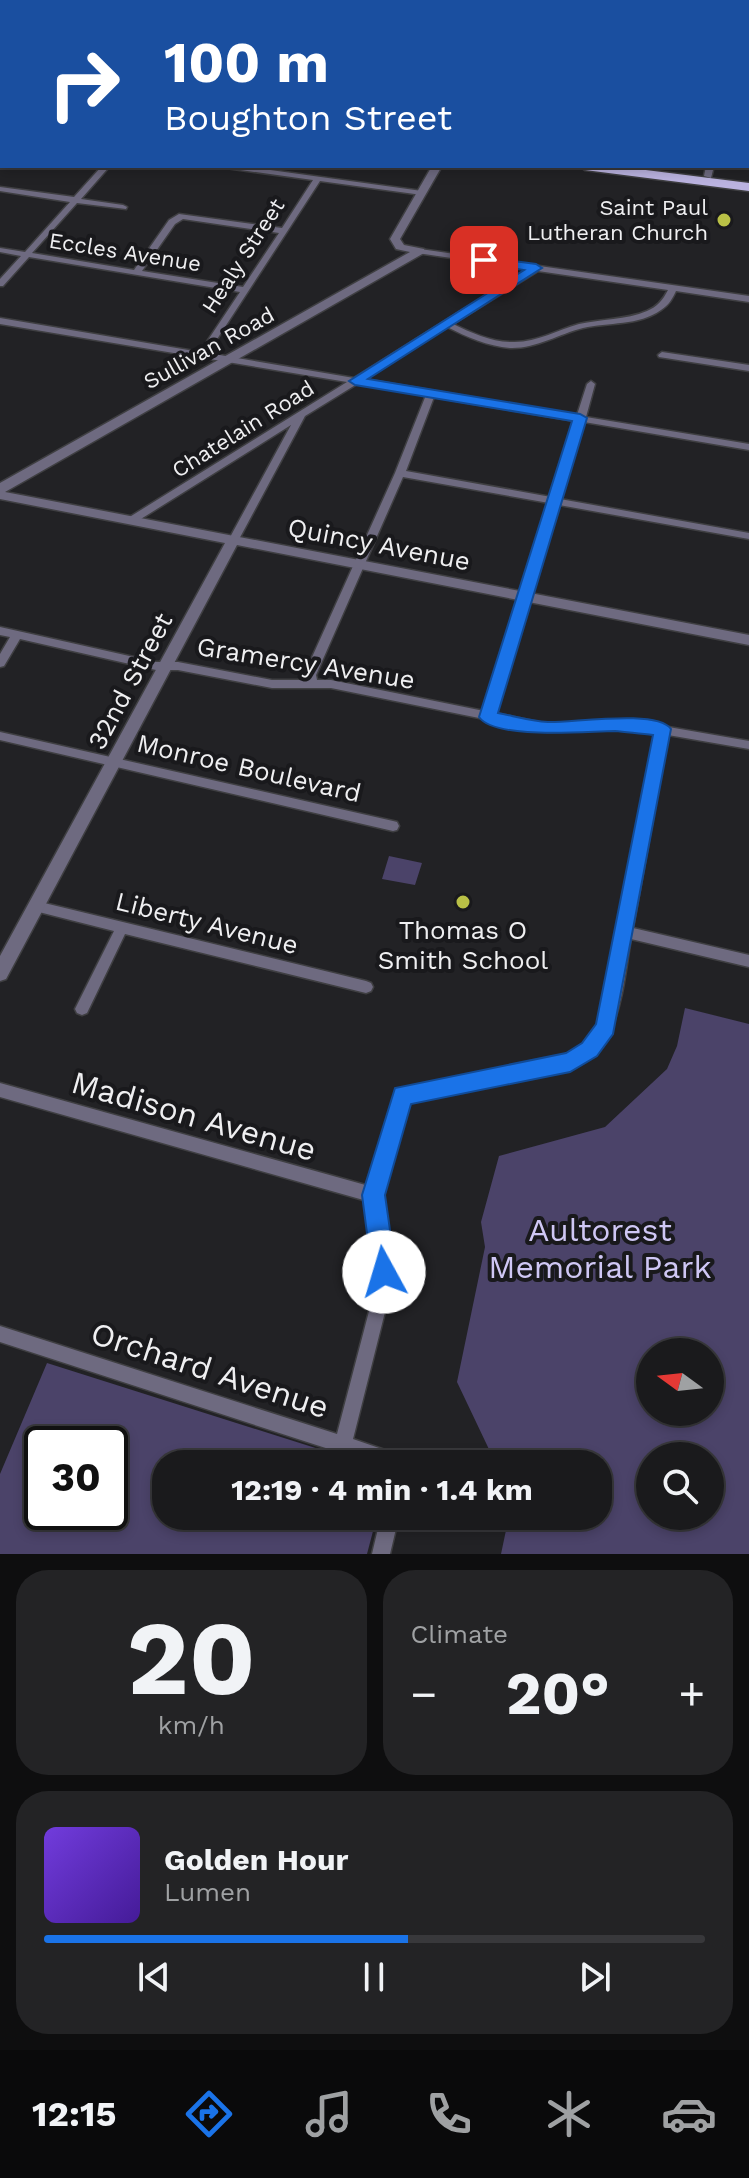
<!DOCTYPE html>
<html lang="en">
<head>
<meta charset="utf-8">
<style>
  body { margin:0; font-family:"Work Sans",sans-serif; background:#232325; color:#f1f3f6; height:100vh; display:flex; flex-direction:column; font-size:30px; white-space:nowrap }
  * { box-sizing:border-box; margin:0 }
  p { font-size:26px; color:#9fa1a3 }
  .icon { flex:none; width:44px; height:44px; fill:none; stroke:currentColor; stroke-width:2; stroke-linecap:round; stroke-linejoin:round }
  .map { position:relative; height:1554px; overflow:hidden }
  .side { display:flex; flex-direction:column; gap:16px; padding:16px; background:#0e0e0f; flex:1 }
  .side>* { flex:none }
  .banner { position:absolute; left:0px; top:0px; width:750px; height:168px; box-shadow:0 4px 12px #0003,0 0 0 2px #38383b; background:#1a4fa0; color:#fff; overflow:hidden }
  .needle { width:52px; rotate:285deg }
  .buttons { position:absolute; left:636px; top:1338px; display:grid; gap:16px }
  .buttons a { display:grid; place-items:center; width:88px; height:88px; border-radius:50%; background:#1a1a1c; box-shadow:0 4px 12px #0003,0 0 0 2px #38383b; font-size:40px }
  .speed { position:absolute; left:24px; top:1426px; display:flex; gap:16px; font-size:40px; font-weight:700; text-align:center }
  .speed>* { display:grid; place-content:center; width:104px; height:104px; border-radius:50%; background:#1a1a1c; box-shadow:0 4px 12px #0003,0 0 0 2px #38383b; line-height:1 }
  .speed .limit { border:4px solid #111; border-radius:12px; background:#fff; color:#111 }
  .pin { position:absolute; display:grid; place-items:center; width:68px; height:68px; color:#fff; margin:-34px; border-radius:16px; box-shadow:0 4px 12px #0006 }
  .me { position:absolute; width:88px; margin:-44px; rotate:354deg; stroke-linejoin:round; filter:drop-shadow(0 0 6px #0008) }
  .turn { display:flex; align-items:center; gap:28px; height:168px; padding:0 32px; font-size:36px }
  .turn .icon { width:104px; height:104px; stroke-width:2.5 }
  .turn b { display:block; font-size:56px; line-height:68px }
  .big { font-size:60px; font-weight:700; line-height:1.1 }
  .side .widget { flex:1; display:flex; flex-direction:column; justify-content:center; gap:12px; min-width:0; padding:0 28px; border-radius:32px; background:#232325 }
  .side .dial { align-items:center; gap:0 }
  .dial b { font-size:104px; line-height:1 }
  .song { display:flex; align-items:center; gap:24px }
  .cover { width:96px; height:96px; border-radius:12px; background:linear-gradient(135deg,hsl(260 70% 55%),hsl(260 70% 35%)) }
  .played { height:8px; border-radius:4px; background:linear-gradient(90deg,#1a73e8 55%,#38383b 55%) }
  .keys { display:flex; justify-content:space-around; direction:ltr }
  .heat { display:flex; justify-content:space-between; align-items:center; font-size:44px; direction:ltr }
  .side .tiles { flex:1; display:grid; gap:16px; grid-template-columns:1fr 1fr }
  .widget:last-child { grid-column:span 2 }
  .trip { position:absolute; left:152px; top:1450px; width:460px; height:80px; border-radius:32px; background:#1a1a1c; box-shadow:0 4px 12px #0003,0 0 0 2px #38383b; font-weight:700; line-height:80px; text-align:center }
  .dock { display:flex; height:128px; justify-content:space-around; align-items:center; background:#0a0a0b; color:#9fa1a3 }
  .dock .icon { width:56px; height:56px }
  .dock .current { color:#1a73e8 }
  .dock b { font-size:36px; color:#f1f3f6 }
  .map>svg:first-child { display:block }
  .green { fill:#4b4369; fill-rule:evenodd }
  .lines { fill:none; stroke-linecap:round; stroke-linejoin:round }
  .minor-casing { stroke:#3f3f42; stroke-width:3 }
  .tertiary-casing { stroke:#3f3f42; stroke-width:3 }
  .secondary-casing { stroke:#3f3f42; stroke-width:21 }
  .primary-casing { stroke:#3f3f42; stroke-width:3 }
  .minor { fill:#6e6a80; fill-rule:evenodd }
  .tertiary { fill:#6e6a80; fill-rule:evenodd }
  .secondary { stroke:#9993b6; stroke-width:18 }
  .primary { fill:#bbb3e0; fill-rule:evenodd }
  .route { fill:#1a73e8; stroke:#114b97; stroke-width:2 }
  .poi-dot { fill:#b9c046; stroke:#19191c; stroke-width:3 }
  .labels { text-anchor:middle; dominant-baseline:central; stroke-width:8; stroke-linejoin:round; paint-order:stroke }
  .far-poi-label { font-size:22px; fill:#efeff1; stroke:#19191c; text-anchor:end }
  .far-street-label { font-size:22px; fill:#efeff1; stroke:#19191c }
  .street-label { font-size:26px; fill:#efeff1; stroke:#19191c }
  .poi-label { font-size:26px; fill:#efeff1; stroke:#19191c }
  .near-street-label { font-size:32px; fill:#efeff1; stroke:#19191c }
  .near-park-label { font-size:32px; fill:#cfc7f4; stroke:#19191c }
</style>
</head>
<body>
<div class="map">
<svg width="749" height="1554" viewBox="0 0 749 1554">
  <rect width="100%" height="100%" fill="#222225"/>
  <path class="green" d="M389,856L422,863L415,885L382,879Z
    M685,1008L749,1024V1554H501L509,1516H598V1464H496L457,1382L485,1247L481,1222L499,1156L605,1127L667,1069L677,1046ZM650,1352H710V1412H650ZM650,1456H710V1516H650Z
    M47,1363L366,1464H166V1516H377L367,1554H0V1474ZM42,1444H110V1512H42Z"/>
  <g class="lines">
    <defs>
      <path id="minor" d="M65,0H71L69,2H63Z
        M246,0H252L250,2H244Z
        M341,0H347L345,2H339Z
        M438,0H444L442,2H436Z
        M633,0H652L657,2H638Z
        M726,0H734L732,2H724Z
        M748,23H749V27H748Z
        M748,57H749V61H748Z
        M0,132H2V136H0Z
        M102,166H110L81,199L123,205L127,207L126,209L77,203L32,253L134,270L169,220L179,214L282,228L313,180L226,168L222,166H242L422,191L426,193L422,195L320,181L208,353L354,378L528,269L417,253V249H420L749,296V302L676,291C672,299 669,305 661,310C639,326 608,322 583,328C559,334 537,348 512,348C489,347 467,337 447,327L364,379L577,415L587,384L591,381L595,384L586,417L749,444V450L584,422L560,499L749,533V539L559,505L495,713L548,724L634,721L749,741V749L668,735L633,928L749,955V967L631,939C622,987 622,1048 570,1069L409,1102L382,1195L391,1251L389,1296L353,1439L408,1458L411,1464H375L0,1342V1326L337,1434L373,1296L375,1251L367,1201L0,1097V1083L369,1186L398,1091L569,1056C588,1047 596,1031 604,1012L656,733L634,729L548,732L331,688H272L178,670H156L20,639L4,666L0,667V654L10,637L0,635V627L156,662H178L272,680H306L304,675L395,473L426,395L357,384L305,416L237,543L233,544L228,541L291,425L136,522H128V518L347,382L0,324V318L200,352L240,292L29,257L3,286H0V279L21,256L0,252V248L25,252L70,202L0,191V187L74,197ZM183,219L279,233L243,287L142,271L175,224ZM538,271L668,290C663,300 657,307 647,311C626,320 601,319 579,324C557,330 536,343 512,342C491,342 472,333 453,324ZM434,397L575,421L551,497L406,471ZM403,477L549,503L484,711L331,680H317L316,675Z
        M706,166H714L711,178L704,176Z
        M662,352L749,365V371L659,357L658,355Z
        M0,732L393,821L397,822L399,826L397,830L393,831L0,740Z
        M36,901L366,981L371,983L373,987L371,991L366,993L125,934L87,1013L82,1015L77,1013L75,1009L114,931L31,910L30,906L31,902Z
        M381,1516H399L390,1554H372Z"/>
      <path id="tertiary" d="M0,0H16L18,2L2,3Z
        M154,0H163L153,2Z
        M432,166H442L400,239L404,245L424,249V253L5,492L749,635V645L237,545L6,979L0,981V956L225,543L0,499V483L410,252L396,249L390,239Z"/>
      <path id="secondary" d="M0,159L2,157"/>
      <path id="primary" d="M0,81H2V87H0Z
        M579,166H614L749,183V191L585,170Z"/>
    </defs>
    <use href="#minor" class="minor-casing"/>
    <use href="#tertiary" class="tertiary-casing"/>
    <use href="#secondary" class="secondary-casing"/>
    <use href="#primary" class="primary-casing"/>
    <use href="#minor" class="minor"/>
    <use href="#tertiary" class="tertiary"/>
    <use href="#secondary" class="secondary"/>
    <use href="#primary" class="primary"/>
  </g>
  <path class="route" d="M484,257L536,264L542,268L368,379L580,414L587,418L498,713C514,716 531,721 548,722C572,723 657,709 671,729L613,1034L597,1056L570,1072L411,1104L385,1195L396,1272L392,1281L384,1284L375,1281L372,1272L362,1195L395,1088L566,1053L582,1043L596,1024L653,735C640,734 627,732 615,731C587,731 495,740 479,717L572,421L355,385L349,381L524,270L479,263V258Z"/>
  <g class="poi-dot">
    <circle cx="724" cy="220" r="8"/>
    <circle cx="463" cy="902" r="8"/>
  </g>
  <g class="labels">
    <g class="far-poi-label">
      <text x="708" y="207">Saint Paul<tspan x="708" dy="25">Lutheran Church</tspan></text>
    </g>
    <g class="far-street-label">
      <text transform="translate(125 252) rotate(9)">Eccles Avenue</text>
      <text transform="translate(243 256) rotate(-57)">Healy Street</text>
      <text transform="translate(209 348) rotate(-29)">Sullivan Road</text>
      <text transform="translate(243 429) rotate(-32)">Chatelain Road</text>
    </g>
    <g class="street-label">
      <text transform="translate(379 544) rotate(11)">Quincy Avenue</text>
      <text transform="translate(306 663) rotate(9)">Gramercy Avenue</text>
      <text transform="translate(130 681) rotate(-62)">32nd Street</text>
      <text transform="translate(249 768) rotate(13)">Monroe Boulevard</text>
      <text transform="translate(207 923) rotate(14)">Liberty Avenue</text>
    </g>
    <g class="poi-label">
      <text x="463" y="930">Thomas O<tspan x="463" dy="30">Smith School</tspan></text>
    </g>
    <g class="near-street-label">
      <text transform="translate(194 1116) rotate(16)">Madison Avenue</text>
      <text transform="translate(210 1370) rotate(18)">Orchard Avenue</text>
    </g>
    <g class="near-park-label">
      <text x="600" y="1230">Aultorest<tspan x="600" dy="37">Memorial Park</tspan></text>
    </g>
  </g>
</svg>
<div class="buttons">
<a><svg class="needle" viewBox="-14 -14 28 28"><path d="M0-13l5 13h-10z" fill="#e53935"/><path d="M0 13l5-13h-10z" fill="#9fa1a3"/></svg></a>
<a><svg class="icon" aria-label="search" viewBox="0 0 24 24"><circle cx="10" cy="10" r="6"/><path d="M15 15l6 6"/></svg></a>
</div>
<div class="speed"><div class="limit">30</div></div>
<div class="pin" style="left:484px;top:260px;background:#d93025"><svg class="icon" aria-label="arrive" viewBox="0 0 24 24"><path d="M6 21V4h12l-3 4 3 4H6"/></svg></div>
<svg class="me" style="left:384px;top:1272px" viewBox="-20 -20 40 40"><circle r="19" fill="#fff"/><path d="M0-13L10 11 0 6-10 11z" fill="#1a73e8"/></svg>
<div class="trip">12:19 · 4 min · 1.4 km</div>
<div class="banner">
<div class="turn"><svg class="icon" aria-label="right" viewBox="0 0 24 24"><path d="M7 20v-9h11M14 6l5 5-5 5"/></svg><div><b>100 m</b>Boughton Street</div></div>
</div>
</div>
<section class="side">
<div class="tiles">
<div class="widget dial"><b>20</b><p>km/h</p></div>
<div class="widget"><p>Climate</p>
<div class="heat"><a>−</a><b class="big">20°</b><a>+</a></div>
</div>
<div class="widget">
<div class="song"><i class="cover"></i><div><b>Golden Hour</b><p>Lumen</p></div></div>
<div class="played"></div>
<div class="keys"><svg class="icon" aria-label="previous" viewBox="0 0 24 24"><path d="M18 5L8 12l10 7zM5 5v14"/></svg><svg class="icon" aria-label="pause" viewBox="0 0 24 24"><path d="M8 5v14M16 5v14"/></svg><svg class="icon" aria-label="next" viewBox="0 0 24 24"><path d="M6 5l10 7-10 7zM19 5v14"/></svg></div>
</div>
</div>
</section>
<nav class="dock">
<b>12:15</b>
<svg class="icon current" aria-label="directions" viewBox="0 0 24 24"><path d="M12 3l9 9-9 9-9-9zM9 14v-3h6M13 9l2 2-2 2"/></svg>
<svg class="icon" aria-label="music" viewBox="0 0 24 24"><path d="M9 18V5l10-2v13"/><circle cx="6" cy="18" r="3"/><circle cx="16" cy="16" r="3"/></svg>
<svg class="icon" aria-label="phone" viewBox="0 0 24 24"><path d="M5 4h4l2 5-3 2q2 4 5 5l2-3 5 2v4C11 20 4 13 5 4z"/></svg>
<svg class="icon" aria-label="climate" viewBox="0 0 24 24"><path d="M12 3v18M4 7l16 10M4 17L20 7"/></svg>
<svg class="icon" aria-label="car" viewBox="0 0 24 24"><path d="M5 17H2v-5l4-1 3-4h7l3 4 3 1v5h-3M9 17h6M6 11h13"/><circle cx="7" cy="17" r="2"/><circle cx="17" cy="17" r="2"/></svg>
</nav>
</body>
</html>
